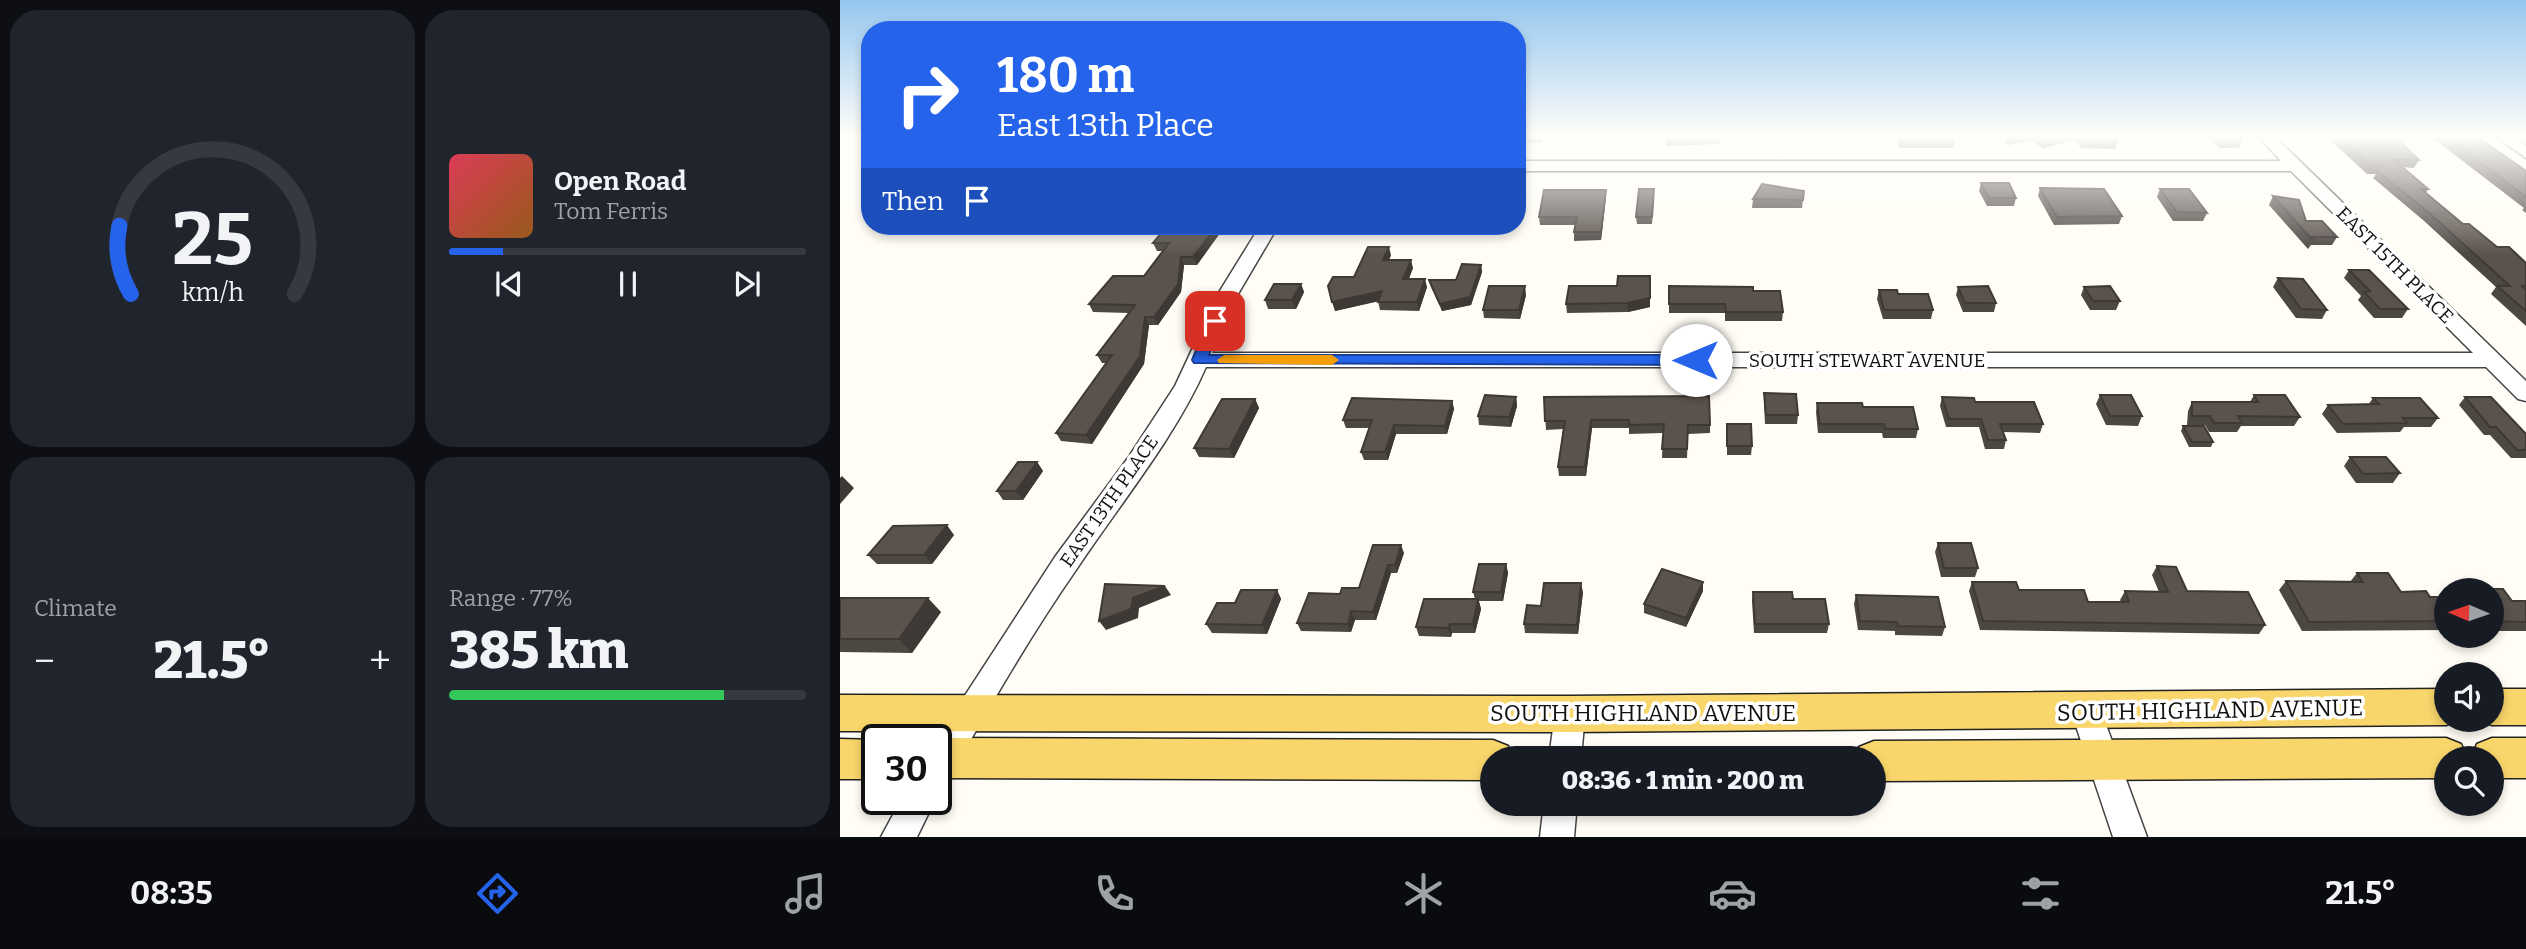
<!DOCTYPE html>
<html lang="en">
<head>
<meta charset="utf-8">
<style>
  body { margin:0; font-family:Bitter,serif; background:#20242c; color:#f1f3f6; height:100vh; display:flex; flex-direction:column; font-size:26px; white-space:nowrap }
  * { box-sizing:border-box; margin:0 }
  p { font-size:23px; color:#9ea1a6 }
  .icon { flex:none; width:38px; height:38px; fill:none; stroke:currentColor; stroke-width:2; stroke-linecap:round; stroke-linejoin:round }
  .map { position:relative; flex:1; overflow:hidden }
  .sheet { display:flex; flex-direction:column; gap:10px; padding:10px; background:#0d0f14; width:840px }
  .sheet>* { flex:none }
  .hud { position:absolute; left:21px; top:21px; width:665px; height:214px; border-radius:28px; box-shadow:0 4px 10px #0003; background:#2563eb; color:#fff; overflow:hidden }
  .needle { width:46px; rotate:272deg }
  .controls { position:absolute; left:1594px; top:578px; display:grid; gap:14px }
  .controls a { display:grid; place-items:center; width:70px; height:70px; border-radius:50%; background:#171b24; box-shadow:0 4px 10px #0003; font-size:35px }
  .speed { position:absolute; left:21px; top:724px; display:flex; gap:14px; font-size:35px; font-weight:700; text-align:center }
  .speed>* { display:grid; place-content:center; width:91px; height:91px; border-radius:50%; background:#171b24; box-shadow:0 4px 10px #0003; line-height:1 }
  .speed .limit { border:4px solid #111; border-radius:10px; background:#fff; color:#111 }
  .pin { position:absolute; display:grid; place-items:center; width:60px; height:60px; color:#fff; margin:-30px; border-radius:14px; box-shadow:0 4px 10px #0006 }
  .me { position:absolute; width:77px; margin:-38px; rotate:270deg; stroke-linejoin:round; filter:drop-shadow(0 0 5px #0008) }
  .turn { display:flex; align-items:center; gap:24px; height:147px; padding:0 21px; font-size:32px }
  .turn .icon { width:91px; height:91px; stroke-width:2.5 }
  .turn b { display:block; font-size:49px; line-height:60px }
  .then { display:flex; align-items:center; height:66px; padding:0 21px; background:#0003; gap:14px; font-size:26px }
  .big { font-size:52px; font-weight:800; line-height:1.1 }
  .sheet .tile { flex:1; display:flex; flex-direction:column; justify-content:center; gap:10px; min-width:0; padding:0 24px; border-radius:28px; background:#20242c }
  .sheet .dial { align-items:center; gap:0 }
  .dial svg { height:182px; overflow:visible; fill:none; stroke:#363941; stroke-width:7; stroke-linecap:round; text-anchor:middle }
  .dial text { fill:#f1f3f6; stroke:none }
  .song { display:flex; align-items:center; gap:21px }
  .cover { width:84px; height:84px; border-radius:10px; background:linear-gradient(135deg,hsl(350 70% 55%),hsl(30 70% 35%)) }
  .played { height:7px; border-radius:4px; background:linear-gradient(90deg,#2563eb 15%,#363941 15%) }
  .keys { display:flex; justify-content:space-around; direction:ltr }
  .heat { display:flex; justify-content:space-between; align-items:center; font-size:38px; direction:ltr }
  .charge { height:10px; border-radius:5px; background:linear-gradient(90deg,#34c759 77%,#363941 0) }
  .sheet .tiles { flex:1; display:grid; gap:10px; grid-template-columns:repeat(2,1fr) }
  .trip { position:absolute; left:640px; top:746px; width:406px; height:70px; border-radius:35px; background:#171b24; box-shadow:0 4px 10px #0003; font-weight:800; line-height:70px; text-align:center }
  .tab-bar { display:flex; height:112px; justify-content:space-around; align-items:center; background:#090b0e; color:#9ea1a6 }
  .tab-bar .icon { width:49px; height:49px }
  .tab-bar .on { color:#2563eb }
  .tab-bar b { font-size:32px; color:#f1f3f6 }
  main { display:flex; flex:1; min-height:0 }
  .map>svg:first-child { display:block }
  .lines { fill:none; stroke-linecap:round; stroke-linejoin:round }
  .minor-casing { stroke:#444; stroke-width:3 }
  .major-casing { stroke:#222; stroke-width:3 }
  .minor { fill:#fff; fill-rule:evenodd }
  .major { fill:#f9d66b; fill-rule:evenodd }
  .wall { fill:#4d4742 }
  .shaded-wall { fill:#3f3936 }
  .building { fill:#5a524d; stroke:#3f3936; stroke-width:2 }
  .route { fill:#2563eb; stroke:#184099; stroke-width:2 }
  .slow { fill:#f59e0b }
  .labels { text-anchor:middle; dominant-baseline:central; stroke-width:7; stroke-linejoin:round; paint-order:stroke }
  .street-label { font-size:19px; fill:#111; stroke:#fff }
  .near-street-label { font-size:23px; fill:#111; stroke:#fff }
</style>
</head>
<body>
<main>
<section class="sheet">
<div class="tiles">
<div class="tile dial"><svg viewBox="0 0 100 80">
<path d="M14 69A42 42 0 1 1 86 69"/>
<path d="M14 69A42 42 0 0 1 9 39" stroke="#2563eb"/>
<text x="50" y="56" font-size="32" font-weight="700">25</text>
<text x="50" y="72" font-size="11">km/h</text>
</svg></div>
<div class="tile">
<div class="song"><i class="cover"></i><div><b>Open Road</b><p>Tom Ferris</p></div></div>
<div class="played"></div>
<div class="keys"><svg class="icon" aria-label="previous" viewBox="0 0 24 24"><path d="M18 5L8 12l10 7zM5 5v14"/></svg><svg class="icon" aria-label="pause" viewBox="0 0 24 24"><path d="M8 5v14M16 5v14"/></svg><svg class="icon" aria-label="next" viewBox="0 0 24 24"><path d="M6 5l10 7-10 7zM19 5v14"/></svg></div>
</div>
<div class="tile"><p>Climate</p>
<div class="heat"><a>−</a><b class="big">21.5°</b><a>+</a></div>
</div>
<div class="tile"><p>Range · 77%</p><b class="big">385 km</b><div class="charge"></div></div>
</div>
</section>
<div class="map">
<svg width="1686" height="837" viewBox="0 0 1686 837">
  <rect width="100%" height="100%" fill="#fffdf5"/>
  <g class="lines">
    <defs>
      <path id="minor" d="M1418,136H1434L1686,381V401L1678,399L1646,367H366C335,438 279,505 236,570C190,636 150,706 110,776L96,779V740L215,557L288,458L335,386L378,294L420,226H438L398,294L372,353H1633L1451,171H677V161H1441Z
        M1655,136H1673L1686,146V158Z
        M1246,697L1257,701L1261,711L1307,837H1273L1231,711L1235,701Z
        M730,700L741,704L745,714L741,758H709L715,714L719,704Z
        M61,800H95L77,837H41Z
        M704,803H737L734,837H700Z"/>
      <path id="major" d="M1606,689V719H1620L1606,725L730,732L0,731V695L730,696Z
        M1652,689H1686V725H1652L1638,720L1652,719Z
        M96,738L653,740L668,746L673,758H653V780L96,778V740H91Z
        M1606,738L1621,744L1627,758H1606V778L1034,781V758H1015L1019,747L1034,741Z
        M1652,738H1686V778H1652V758H1631L1637,744Z
        M0,739L40,740H37V779H0Z"/>
    </defs>
    <use href="#minor" class="minor-casing"/>
    <use href="#major" class="major-casing"/>
    <use href="#minor" class="minor"/>
    <use href="#major" class="major"/>
  </g>
  <path class="wall" d="M677,136H702L701,143H677Z
    M826,136H880V144L826,146Z
    M1055,136H1113L1115,140L1113,148H1059Z
    M1162,136H1273L1277,142L1275,149L1241,148L1235,140L1203,148L1192,141L1167,145Z
    M1368,136H1399L1402,140L1399,148H1379Z
    M1486,136H1554L1579,160L1574,168L1562,167L1588,189L1586,193L1623,224L1657,247L1686,263V326L1651,294L1656,287L1583,220L1533,178L1536,174H1527Z
    M1590,136H1636L1686,171V213L1682,210L1684,208Z
    M1141,183L1176,198L1174,206H1147L1139,191Z
    M1200,188L1282,216L1279,224L1214,225L1198,196Z
    M1320,189L1367,213L1363,221H1333L1317,197Z
    M766,190V197L761,240L734,241V232L735,225H700L699,217Z
    M814,196L812,224H797L796,217Z
    M1433,196L1466,221L1497,237L1492,245H1471L1468,249L1429,205Z
    M913,199L963,200L962,208H912Z
    M327,226H385L357,265H344L341,292L318,325H309L304,364L252,444L221,441L216,433L266,363H262L257,355L289,313L253,312L249,304L304,276L323,251H317L313,243Z
    M551,255L549,260L573,268L569,279L587,287L579,311L540,310L538,301L495,311L514,277Z
    M641,265L642,272L631,305L602,311L591,287L589,280H616Z
    M1509,270L1568,309L1562,318H1534L1518,300L1521,296L1504,278Z
    M1438,278L1487,310L1482,319L1456,318L1433,287Z
    M461,284L464,292L456,309H428L425,300Z
    M729,286L810,307L788,312L727,313L726,304Z
    M829,286L913,291L943,312L942,321H885V313H829Z
    M1118,287L1156,303L1154,312H1123L1116,295Z
    M1244,287L1280,301L1276,310H1250L1241,295Z
    M1039,290L1058,294L1093,310L1091,319H1043L1037,299Z
    M686,295L680,319L644,318L643,310Z
    M924,393L958,415L957,424H925L924,403Z
    M1260,395L1302,416L1298,426L1266,425L1256,404Z
    M1414,395L1460,417L1454,426H1401L1397,432H1369L1365,425H1347L1348,411L1352,402H1410Z
    M676,397L677,406L671,427L639,425L638,416Z
    M704,397L870,425V433L848,434L847,458H822L823,433L789,434V428H752L746,476H719L718,467L723,429L706,430Z
    M1102,397L1203,424L1200,433L1163,432L1166,440L1164,449H1145L1139,427H1106L1100,406Z
    M1625,397L1686,434V458H1671L1650,435H1644L1619,405Z
    M1533,398L1598,418L1591,427H1564L1560,432L1497,433L1482,414L1488,405H1528Z
    M415,399L419,408L394,458L359,457L354,448Z
    M612,401L614,409L607,434H556L548,460H524L521,452L529,428H506L503,420Z
    M977,403L1023,407L1078,429L1076,438H1043L1042,433H978L976,412Z
    M887,424L912,446L911,455H887Z
    M1343,426L1373,442L1371,447H1349L1341,431Z
    M1510,457L1560,473L1553,483H1516L1504,466Z
    M197,462L203,471L183,500H163L157,491Z
    M114,535L92,564H37L28,555Z
    M1098,543L1138,568L1135,577H1101L1095,552Z
    M564,553L557,573H551L536,620H515L511,632L461,631L457,623L500,594L519,588Z
    M666,564L668,573L663,601H639L641,609L635,633H612L611,637L579,636L576,627L635,599L633,592Z
    M1317,566L1347,591L1425,625L1419,634L1140,630L1129,591L1132,582L1248,602H1281L1280,600L1285,591L1319,592L1312,575Z
    M1517,573L1561,592L1590,597H1606V630L1462,631L1439,590L1446,581L1510,582Z
    M1623,589H1663L1672,601H1686V631H1652V590Z
    M437,590L441,599L427,634L372,633L366,624L395,603Z
    M863,591L846,627L804,613V604Z
    M743,592L738,634L685,633L684,624L701,606Z
    M913,592L953,599L989,624L987,633H914L912,601Z
    M1016,595L1105,627L1102,636L1055,635V631L1018,630L1014,604Z
    M0,598L101,612L72,653L0,652Z"/>
  <path class="shaded-wall" d="M1183,136H1193L1192,141L1167,145L1169,139Z
    M1225,136H1236L1235,140L1203,148L1205,142Z
    M766,190V197L761,240V232Z
    M377,226H385L357,265L353,257Z
    M549,247L551,255L545,268L543,260Z
    M341,257L344,265L341,292L318,325L314,317Z
    M571,260L573,268L565,287L563,279Z
    M641,265L642,272L631,305L602,311L600,304Z
    M585,279L587,287L579,311L577,302Z
    M461,284L464,292L456,309L452,300Z
    M810,284V307L788,312L787,303Z
    M685,286L686,295L680,319L679,310Z
    M542,291L544,300L495,311L492,302Z
    M305,317L309,325L304,364L252,444L246,435Z
    M676,397L677,406L671,427L669,417Z
    M415,399L419,408L394,458L389,449Z
    M612,401L614,409L607,434L605,426Z
    M751,420L752,428L746,476L745,467Z
    M554,425L556,434L548,460L545,452Z
    M197,462L203,471L183,500L176,491Z
    M2,476L14,488L0,504V478Z
    M107,525L114,535L92,564L84,555Z
    M561,545L564,553L557,573L555,565Z
    M666,564L668,573L663,601L661,592Z
    M548,565L551,573L536,620L533,612Z
    M863,582V591L846,627V618Z
    M741,583L743,592L738,634L737,625Z
    M325,586L331,595L299,608L298,618L266,630L259,621L293,598Z
    M437,590L441,599L427,634L422,625Z
    M88,598L101,612L72,653L59,639Z
    M638,599L641,609L635,633L633,624Z
    M511,611L515,620L511,632L508,624Z
    M610,624L612,633L611,637L608,628Z"/>
  <path class="building" d="M826,136H880L826,139Z
    M1059,136H1113L1115,140L1060,141Z
    M1168,136H1183L1169,139Z
    M1196,136H1225L1205,142Z
    M1239,136H1273L1277,142H1243Z
    M1379,136H1399L1402,140H1382Z
    M1498,136H1554L1579,160L1553,159L1588,189H1581L1623,224H1629L1657,247H1669L1686,263V286H1682L1686,290V311L1657,286H1670L1588,212L1537,171L1541,166H1531Z
    M1606,136H1636L1686,171V197Z
    M1141,183H1169L1176,198H1149Z
    M922,184L964,191L963,200L913,199Z
    M1200,188L1264,189L1282,216L1217,217Z
    M799,189H814L812,217H796Z
    M1320,189H1349L1367,213L1337,212Z
    M704,190H766L761,232H734L737,217H699Z
    M1433,196L1459,200L1466,221H1482L1497,237H1472L1473,241Z
    M327,226H377L353,257H341L338,284L314,317H305L300,356L246,435L216,433L272,355H257L295,305L249,304L273,276H304L329,243H313Z
    M528,247H549L543,260H571L563,279H585L577,302H538L542,291L492,302L488,286L493,277H514Z
    M622,264L641,265L630,297L600,304L589,280H616Z
    M1509,270H1529L1568,309H1540L1524,292L1530,291Z
    M778,276H810V298L787,303L726,304L729,286H777Z
    M1438,278L1463,279L1487,310L1461,309Z
    M434,284H461L452,300H425Z
    M649,286H685L679,310H643Z
    M829,286L913,287V291H940L943,312H886L885,304H829Z
    M1148,286L1156,303H1125L1118,287Z
    M1270,286L1280,301H1253L1244,287Z
    M1039,290H1057L1058,294H1088L1093,310H1044Z
    M924,393L956,394L958,415H926Z
    M645,395L676,397L669,417L638,416Z
    M1260,395H1291L1302,416H1270Z
    M1414,395H1445L1460,417L1398,416L1402,423H1374L1370,416H1352V402H1418Z
    M869,396L870,425H848L847,449H822L824,424L789,425V420H751L745,467H718L725,421H705L704,397Z
    M1102,397L1134,398L1135,402H1194L1203,424H1160L1166,440H1148L1141,419H1109Z
    M1625,397H1651L1686,434V450H1677L1656,427H1650Z
    M512,398L612,401L605,426L554,425L545,452H521L532,420H503Z
    M1533,398H1580L1598,418H1563L1567,423L1503,424L1488,405L1539,404Z
    M382,399H415L389,449L354,448Z
    M977,403H1022L1023,407H1073L1078,429H1045L1044,424H980Z
    M887,424H911L912,446H887Z
    M1343,426H1364L1373,442H1352Z
    M1510,457H1546L1560,473L1523,474Z
    M178,462H197L176,491H157Z
    M107,525L84,555H28L53,526Z
    M1098,543H1131L1138,568H1104Z
    M533,545H561L555,565H548L533,612L511,611L508,624L457,623L469,593L500,594L502,588H519Z
    M639,564H666L661,592H633Z
    M1317,566L1336,567L1347,591L1408,592L1425,625L1143,621L1132,582H1176L1179,590H1244L1248,602H1289L1285,591L1328,592Z
    M822,569L863,582L846,618L804,604Z
    M1517,573H1548L1561,592L1586,591L1590,597H1606V621L1469,622L1446,581L1523,582Z
    M704,583H741L737,625L684,624L687,605L701,606Z
    M265,584L325,586L293,598L291,609L259,621Z
    M1623,589H1663L1672,601H1686V622L1652,621V590Z
    M401,590H437L422,625L366,624L377,603H395Z
    M913,592H952L953,599H985L989,624H915Z
    M1016,595L1098,597L1105,627L1058,626L1057,622L1020,621Z
    M0,598H88L59,639H0Z
    M584,599H638L633,624H610L608,628L576,627Z"/>
  <linearGradient id="sky" x2="0" y2="1"><stop stop-color="#95c6ee"/><stop offset="0.54" stop-color="#fffefa"/><stop offset="1" stop-color="#fffefa" stop-opacity="0"/></linearGradient>
  <rect width="1686" height="254" fill="url(#sky)"/>
  <path class="route" d="M375,317L382,321L369,355H856L863,360L856,365L354,363L352,360L368,321Z"/>
  <path class="slow" d="M384,355H492L499,360L492,365L379,363L377,360Z"/>
  <g class="labels">
    <g class="street-label">
      <text transform="translate(1555 265) rotate(45)">EAST 15TH PLACE</text>
      <text x="1027" y="360">SOUTH STEWART AVENUE</text>
      <text transform="translate(269 501) rotate(-55)">EAST 13TH PLACE</text>
    </g>
    <g class="near-street-label">
      <text transform="translate(1370 710) rotate(-1)">SOUTH HIGHLAND AVENUE</text>
      <text x="803" y="713">SOUTH HIGHLAND AVENUE</text>
    </g>
  </g>
</svg>
<div class="controls">
<a><svg class="needle" viewBox="-14 -14 28 28"><path d="M0-13l5 13h-10z" fill="#e53935"/><path d="M0 13l5-13h-10z" fill="#9ea1a6"/></svg></a>
<a><svg class="icon" aria-label="sound" viewBox="0 0 24 24"><path d="M4 9h4l5-4v14l-5-4H4zM17 9q2 3 0 6"/></svg></a>
<a><svg class="icon" aria-label="search" viewBox="0 0 24 24"><circle cx="10" cy="10" r="6"/><path d="M15 15l6 6"/></svg></a>
</div>
<div class="speed"><div class="limit">30</div></div>
<div class="pin" style="left:375px;top:321px;background:#d93025"><svg class="icon" aria-label="arrive" viewBox="0 0 24 24"><path d="M6 21V4h12l-3 4 3 4H6"/></svg></div>
<svg class="me" style="left:856px;top:360px" viewBox="-20 -20 40 40"><circle r="19" fill="#fff"/><path d="M0-13L10 11 0 6-10 11z" fill="#2563eb"/></svg>
<div class="trip">08:36 · 1 min · 200 m</div>
<div class="hud">
<div class="turn"><svg class="icon" aria-label="right" viewBox="0 0 24 24"><path d="M7 20v-9h11M14 6l5 5-5 5"/></svg><div><b>180 m</b>East 13th Place</div></div>
<div class="then">Then<svg class="icon" aria-label="arrive" viewBox="0 0 24 24"><path d="M6 21V4h12l-3 4 3 4H6"/></svg></div>
</div>
</div>
</main>
<nav class="tab-bar">
<b>08:35</b>
<svg class="icon on" aria-label="directions" viewBox="0 0 24 24"><path d="M12 3l9 9-9 9-9-9zM9 14v-3h6M13 9l2 2-2 2"/></svg>
<svg class="icon" aria-label="music" viewBox="0 0 24 24"><path d="M9 18V5l10-2v13"/><circle cx="6" cy="18" r="3"/><circle cx="16" cy="16" r="3"/></svg>
<svg class="icon" aria-label="phone" viewBox="0 0 24 24"><path d="M5 4h4l2 5-3 2q2 4 5 5l2-3 5 2v4C11 20 4 13 5 4z"/></svg>
<svg class="icon" aria-label="climate" viewBox="0 0 24 24"><path d="M12 3v18M4 7l16 10M4 17L20 7"/></svg>
<svg class="icon" aria-label="car" viewBox="0 0 24 24"><path d="M5 17H2v-5l4-1 3-4h7l3 4 3 1v5h-3M9 17h6M6 11h13"/><circle cx="7" cy="17" r="2"/><circle cx="17" cy="17" r="2"/></svg>
<svg class="icon" aria-label="filters" viewBox="0 0 24 24"><path d="M4 7h16M4 17h16"/><circle cx="9" cy="7" r="2"/><circle cx="15" cy="17" r="2"/></svg>
<b>21.5°</b>
</nav>
</body>
</html>
